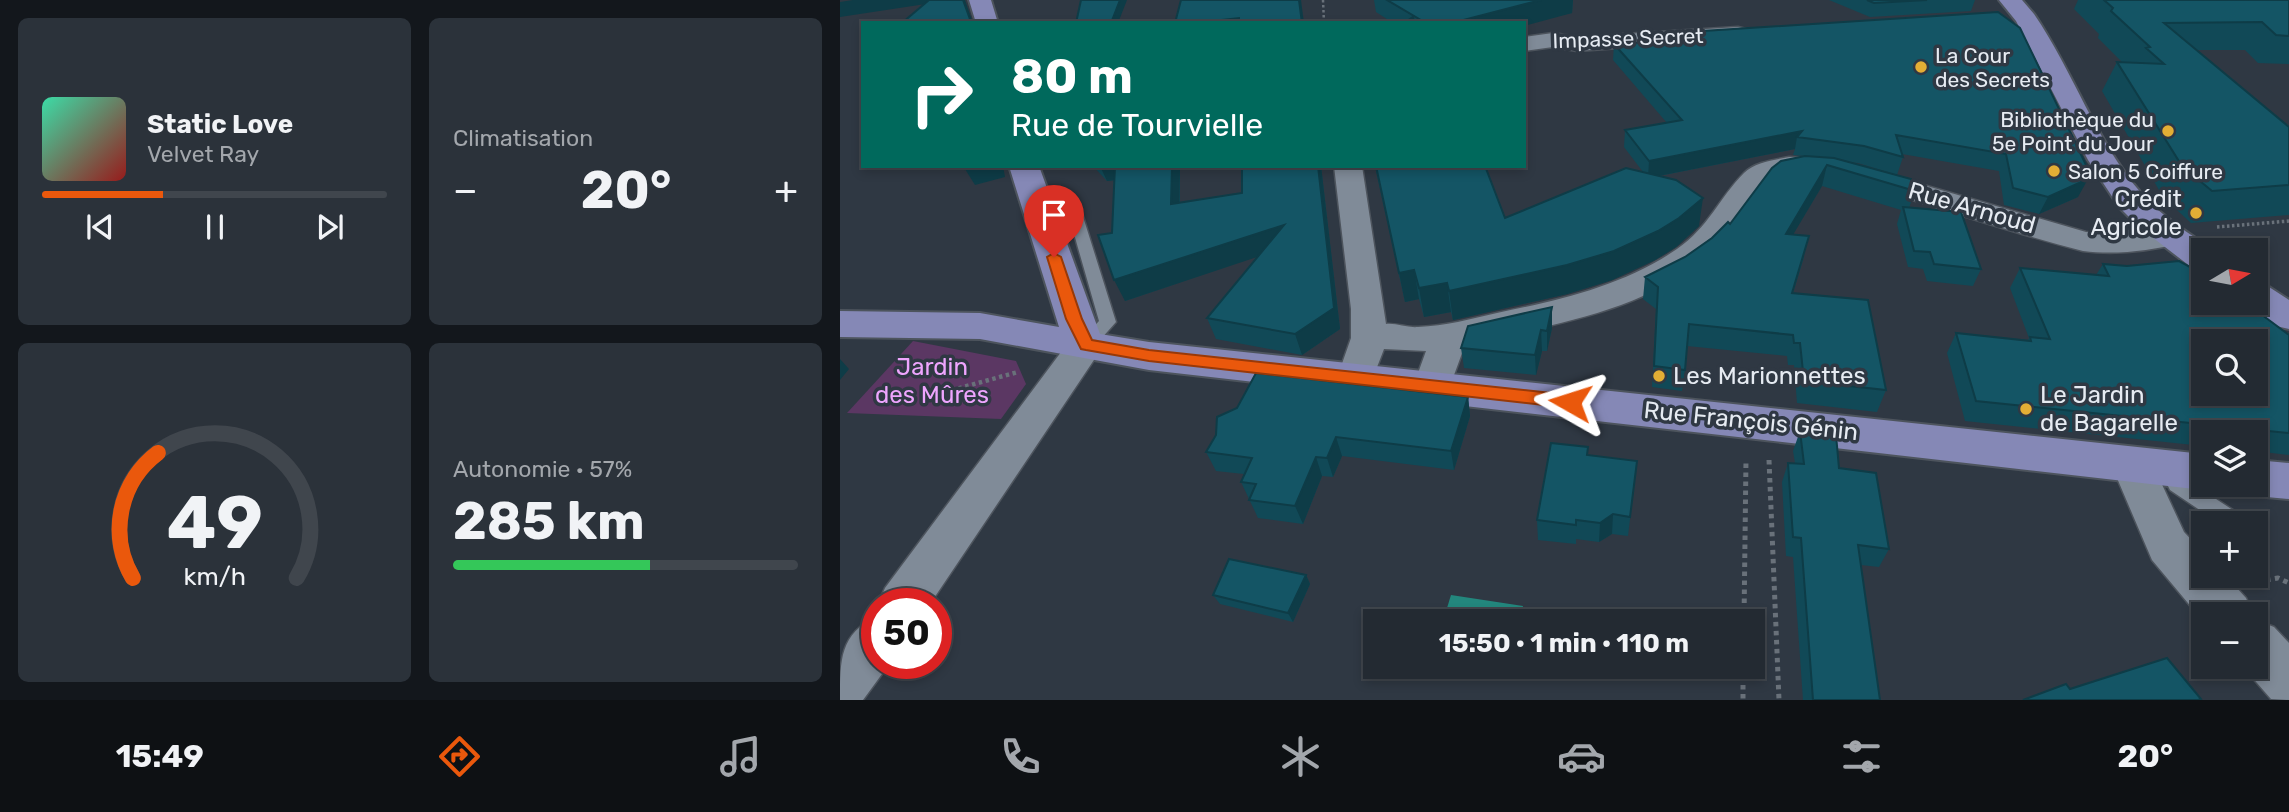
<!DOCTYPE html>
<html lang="fr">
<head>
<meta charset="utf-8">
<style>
  body { margin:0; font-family:Rubik,sans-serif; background:#2b323a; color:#f1f3f6; height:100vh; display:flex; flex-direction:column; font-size:26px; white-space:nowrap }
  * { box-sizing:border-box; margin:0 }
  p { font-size:23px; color:#a3a7ac }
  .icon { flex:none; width:38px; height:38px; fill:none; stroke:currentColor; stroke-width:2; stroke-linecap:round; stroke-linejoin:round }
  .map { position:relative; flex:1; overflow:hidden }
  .side { display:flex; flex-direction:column; gap:18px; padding:18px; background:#13171c; width:840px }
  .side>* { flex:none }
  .top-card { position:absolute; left:21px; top:21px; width:665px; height:147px; border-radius:0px; box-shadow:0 4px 10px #0003,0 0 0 2px #40464d; background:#00695c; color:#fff; overflow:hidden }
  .needle { width:46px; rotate:80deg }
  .controls { position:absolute; left:1351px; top:238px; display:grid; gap:14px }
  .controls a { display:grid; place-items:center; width:77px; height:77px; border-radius:0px; background:#232a32; box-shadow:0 4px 10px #0003,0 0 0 2px #40464d; font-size:35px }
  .speed { position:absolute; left:21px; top:588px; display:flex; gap:14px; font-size:35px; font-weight:700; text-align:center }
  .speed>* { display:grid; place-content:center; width:91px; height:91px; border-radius:50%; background:#232a32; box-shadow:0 4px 10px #0003,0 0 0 2px #40464d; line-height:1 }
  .speed .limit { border:10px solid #d22; background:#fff; color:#111 }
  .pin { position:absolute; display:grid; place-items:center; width:60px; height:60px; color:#fff; margin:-72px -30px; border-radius:50% 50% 50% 0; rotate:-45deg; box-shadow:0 0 7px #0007 }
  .pin .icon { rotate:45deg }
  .me { position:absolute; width:77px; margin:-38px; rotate:276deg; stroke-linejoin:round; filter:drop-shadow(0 0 5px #0008) }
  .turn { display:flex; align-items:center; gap:24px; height:147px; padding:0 35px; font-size:32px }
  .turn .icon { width:91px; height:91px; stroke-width:2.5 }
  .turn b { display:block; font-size:49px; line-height:60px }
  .big { font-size:52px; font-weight:700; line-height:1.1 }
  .side .card { flex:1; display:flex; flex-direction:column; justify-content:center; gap:10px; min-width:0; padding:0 24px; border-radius:10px; background:#2b323a }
  .side .dial { align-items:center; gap:0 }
  .dial svg { height:182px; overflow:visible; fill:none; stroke:#40464d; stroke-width:7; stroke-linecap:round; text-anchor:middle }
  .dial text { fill:#f1f3f6; stroke:none }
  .song { display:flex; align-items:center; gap:21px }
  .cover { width:84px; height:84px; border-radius:10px; background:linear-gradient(135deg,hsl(160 70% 55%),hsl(0 70% 35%)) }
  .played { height:7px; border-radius:4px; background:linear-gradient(90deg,#ea580c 35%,#40464d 35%) }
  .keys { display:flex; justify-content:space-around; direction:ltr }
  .heat { display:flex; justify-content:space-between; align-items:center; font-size:38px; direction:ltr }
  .charge { height:10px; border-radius:5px; background:linear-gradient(90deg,#34c759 57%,#40464d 0) }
  .side .tiles { flex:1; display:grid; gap:18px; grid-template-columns:repeat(2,1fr) }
  .trip { position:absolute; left:523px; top:609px; width:402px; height:70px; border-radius:0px; background:#232a32; box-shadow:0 4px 10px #0003,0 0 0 2px #40464d; font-weight:700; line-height:70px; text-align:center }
  .tabs { display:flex; height:112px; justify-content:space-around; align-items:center; background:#0e1114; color:#a3a7ac }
  .tabs .icon { width:49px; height:49px }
  .tabs .on { color:#ea580c }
  .tabs b { font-size:32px; color:#f1f3f6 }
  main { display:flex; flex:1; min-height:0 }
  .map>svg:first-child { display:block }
  .green { fill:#5b3763 }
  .water { fill:#23877d }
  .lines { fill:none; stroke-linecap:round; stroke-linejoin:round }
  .lane-casing { stroke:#4d545d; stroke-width:3 }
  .street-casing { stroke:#4d545d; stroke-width:3 }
  .secondary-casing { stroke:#4d545d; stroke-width:4 }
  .path-far3 { stroke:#69717a; stroke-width:2.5; stroke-dasharray:2.5 2.5; stroke-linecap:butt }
  .path-far2 { stroke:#69717a; stroke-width:3.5; stroke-dasharray:2.5 2.5; stroke-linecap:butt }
  .path-far1 { stroke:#69717a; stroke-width:4.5; stroke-dasharray:3.5 3.5; stroke-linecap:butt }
  .path { stroke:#69717a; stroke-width:5; stroke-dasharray:4.5 4.5; stroke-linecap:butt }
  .lane { fill:#808b98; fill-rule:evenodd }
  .street { fill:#808b98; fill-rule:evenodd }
  .secondary { fill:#8588b6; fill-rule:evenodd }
  .wall { fill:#114957 }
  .shaded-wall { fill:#0e3c47 }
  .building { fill:#145565; stroke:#0e3c47; stroke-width:2; fill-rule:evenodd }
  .route { fill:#ea580c; stroke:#983908; stroke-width:2 }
  .poi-dot { fill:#e3ae35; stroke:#2f3843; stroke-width:2.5 }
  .labels { text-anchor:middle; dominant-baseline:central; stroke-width:7; stroke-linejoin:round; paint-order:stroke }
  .far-street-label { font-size:21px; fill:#e6ebf2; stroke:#2f3843 }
  .far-poi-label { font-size:21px; fill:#e6ebf2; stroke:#2f3843; text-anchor:start }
  .poi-label { font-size:24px; fill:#e6ebf2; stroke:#2f3843; text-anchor:start }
  .street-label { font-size:24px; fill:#e6ebf2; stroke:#2f3843 }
  .park-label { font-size:24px; fill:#eea5fe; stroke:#2f3843 }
</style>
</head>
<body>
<main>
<section class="side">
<div class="tiles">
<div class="card">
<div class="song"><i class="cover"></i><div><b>Static Love</b><p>Velvet Ray</p></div></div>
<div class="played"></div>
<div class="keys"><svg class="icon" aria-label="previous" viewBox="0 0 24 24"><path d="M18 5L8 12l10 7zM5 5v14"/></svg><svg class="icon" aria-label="pause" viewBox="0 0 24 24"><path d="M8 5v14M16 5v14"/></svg><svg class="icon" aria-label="next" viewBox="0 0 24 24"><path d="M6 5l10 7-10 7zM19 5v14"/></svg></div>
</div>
<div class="card"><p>Climatisation</p>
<div class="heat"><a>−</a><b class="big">20°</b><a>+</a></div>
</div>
<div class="card dial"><svg viewBox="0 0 100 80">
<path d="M14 69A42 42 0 1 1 86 69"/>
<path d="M14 69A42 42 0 0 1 25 14" stroke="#ea580c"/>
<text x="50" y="56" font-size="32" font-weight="700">49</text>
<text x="50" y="72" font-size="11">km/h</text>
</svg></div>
<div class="card"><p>Autonomie · 57%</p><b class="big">285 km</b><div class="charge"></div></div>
</div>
</section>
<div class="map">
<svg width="1449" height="700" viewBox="0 0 1449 700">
  <rect width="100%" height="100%" fill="#2f3843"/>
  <path class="green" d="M73,341L176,361L186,384L161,419L7,413Z"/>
  <path class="water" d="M611,595L683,606L680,621H603Z"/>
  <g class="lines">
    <defs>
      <path id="lane" d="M233,203L240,207L276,322L252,349L246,351L237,345L259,321L228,213L200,221L193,217L195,214Z
        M1330,462L1337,464L1344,478L1402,516L1404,523H1379L1330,490L1320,470L1323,464Z"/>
      <path id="street" d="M898,27L906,29L909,34L906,39L737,51L713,47L684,51V37L713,33L737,37Z
        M949,157L973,158L1018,166L1246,232C1277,236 1311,222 1341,229L1346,236L1341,243C1310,251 1275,255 1243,251C1181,235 1121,215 1060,196C1025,186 983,168 946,175C918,180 892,237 867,257C801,313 707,325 625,345L606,397L592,401L578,397L573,387L586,351L544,349L529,388L516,392L503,388L497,378L511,338V309L494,166H522L546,324C557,323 567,328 578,327C605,326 631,319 657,313C720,300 783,286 837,249C869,227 879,198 904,173C915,162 934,160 949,157Z
        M246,332L259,336L264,345L90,604H38L45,588L233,336Z
        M1292,447L1307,452L1344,532L1363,552V576H1386L1406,598L1413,614H1363V621L1312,560L1271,464L1277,452Z
        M37,616V663H50L23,700H0C0,659 0,634 37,616Z
        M1416,620L1434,627L1449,643V700L1431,699L1403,667H1416Z"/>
      <path id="secondary" d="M129,0H151L158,23H136Z
        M1159,0H1182L1194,14C1233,71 1256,142 1302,194C1322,217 1349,233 1373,250H1363V270L1351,267L1299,227L1279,207L1248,160L1176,21Z
        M169,166H199L260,334L309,342L1363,454V485H1379L1363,490L309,370L140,339L0,337V311L140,313L219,327Z
        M1416,283L1429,287L1449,300V329L1436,326L1403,303H1416Z
        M1416,460L1449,463V499L1416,496L1400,491L1397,485H1416Z"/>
    </defs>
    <use href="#lane" class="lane-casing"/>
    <use href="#street" class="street-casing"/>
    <use href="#secondary" class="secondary-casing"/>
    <path class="path-far3" d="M483,0L484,23"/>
    <path class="path-far2" d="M1377,227L1449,221"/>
    <path class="path-far1" d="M105,392L178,372"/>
    <path class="path" d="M929,460L939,700
      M1426,580L1438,578L1449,583
      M904,621L906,459
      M903,667V700"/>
    <use href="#lane" class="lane"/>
    <use href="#street" class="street"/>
    <use href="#secondary" class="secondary"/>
  </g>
  <path class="wall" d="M534,0H733L732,13L684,23H553L536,12Z
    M989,0H1135L1131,11L1030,17Z
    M1238,0H1449V64L1418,63L1405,50H1356L1449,127V215L1351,223L1323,197L1262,91L1277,62H1282L1258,38L1259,34L1234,9Z
    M1158,12L1238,197L1199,214L1164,205L1159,171L1062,154L1063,157L1057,175L1018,163L1008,162L1075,191L1069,208L1141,269L1133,286L1087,281L1083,269L1068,267L1057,224L1061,210L982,186L953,234L964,257L953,293L1046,390L1037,412L957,403L954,365H948L947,356L847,346L845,370L842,391L812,387L816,309L803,299L805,277L845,257L890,224L964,156L953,155L955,149L819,176L859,226L836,247L815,260L772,280L727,294L613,320L611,312L584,317L579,299L565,302L535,166H645L665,218L803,172L784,147L785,130L827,123L773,60L774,44L847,40L848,32Z
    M253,166H340V203L402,193V166H481L500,329L462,355L376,339L367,318L418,256L285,301L272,233L275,180L267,181Z
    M1263,264L1449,335V455L1416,451V432H1363V446L1125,421L1107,353L1116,333L1188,340L1189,338L1170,288L1180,268L1256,275Z
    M712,307V328L707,351H702L696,375L624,368L621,348Z
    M628,397L630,416L614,470L502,456L493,477L482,476L463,524L418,518L401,482L404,474L376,471L366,452Z
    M960,431L999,468L1049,549L1039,567L1021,565L1040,700H963L953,557L946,556L942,482L948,463H955L953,451Z
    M748,456L797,461L788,536L772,534L759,542L736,539V544L698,540L697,520Z
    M466,575L470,584L453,622L380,604L373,595Z"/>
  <path class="shaded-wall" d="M13,0H112L0,17V2Z
    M123,0H125L133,23H130Z
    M280,0H287L278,23H271Z
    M459,0H461L464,23H462Z
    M701,0H733L732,13L684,26V23H612Z
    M399,18L400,23H354Z
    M962,131L957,137L955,149L808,178L809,161Z
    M987,165L982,186L941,255L946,234Z
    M136,166H163L165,177L135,185L125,169Z
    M260,166H279L285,179L267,181Z
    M332,166H340L339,224L331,204Z
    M478,166H481L500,329L462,355L455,334Z
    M1248,179L1238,197L1199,214L1208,197Z
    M863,198L859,226L836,247L815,260L772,280L727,294L613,320L609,291Z
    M444,225L450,246L285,301L274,280Z
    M574,270L579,299L565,302L559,273Z
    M607,283L611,312L584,317L579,288Z
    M712,307V328L707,351V331Z
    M701,330L702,351L696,375L695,355Z
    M0,359L9,369L0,380Z
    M628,397L630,416L614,470L611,451Z
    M496,437L502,456L493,477L487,458Z
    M476,457L482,476L463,524L455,506Z
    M773,514L772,534L759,542L760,523Z
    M466,575L470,584L453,622L448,613Z"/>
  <path class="building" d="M89,0H123L131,22L62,23Z
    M241,0H280L271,23H236Z
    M341,0H459L462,23H399V18L354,23H335Z
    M547,0H701L612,23H586Z
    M1027,0H1087L1034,3Z
    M1264,0H1449V36L1436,35L1422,22L1324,23L1449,127V185L1372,191L1342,166L1277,62L1324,64L1306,48L1310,47L1271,11L1273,8Z
    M1158,12L1180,28L1247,167L1248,179L1208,197L1173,188L1166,154L1056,135L1063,157L1024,146L957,137L962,131L809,161L785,130L842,120L774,44L852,39L848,32Z
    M573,17L574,23H564Z
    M965,156L994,158L1071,179L1075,191L987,165L946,234L969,236L952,293L1028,300L1046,390L964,381L960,343H954L953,335L849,324L845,370L814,366L818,287L805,277L845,257L872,238L888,222L890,224L932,168L941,161Z
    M125,166H136L125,169Z
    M275,166H332L331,204L402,193V166H478L494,308L455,334L367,318L444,225L274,280L258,235L272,233Z
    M536,166H645L665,218L786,168L836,180L863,198L839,218L818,231L774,251L727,265L609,291L607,283L579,288L574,270L559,273Z
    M1063,207L1121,212L1141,269L1094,264L1090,252L1074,251Z
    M1339,261L1363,274V303H1406L1449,335V433L1136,401L1116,333L1191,341L1190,337L1210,339L1180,268L1269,276L1263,264L1287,266ZM1363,341H1416V394H1363Z
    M712,307L707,331L701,330L695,355L621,348L628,326Z
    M416,373L628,397L611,451L496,437L487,458L476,457L455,506L409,500L416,484L401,482L412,458L366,452L376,435L377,417L397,408Z
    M960,431L996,435L999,468L1036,473L1049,549L1018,545L1040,700H973L961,538L953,537L948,463L964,464Z
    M711,443L748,447L747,455L797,461L790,517L773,514L760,523L736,520V525L697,520Z
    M389,559L466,575L448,613L373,595Z
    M1327,658L1361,699L1358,700H1183L1226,684L1230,689Z"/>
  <path class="route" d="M214,253L221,257L242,319L252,340L309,350L730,395L736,397L738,402L736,406L730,408L309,361L246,350L241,349L226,319L207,257Z"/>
  <g class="poi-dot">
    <circle cx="1081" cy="67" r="7"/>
    <circle cx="1328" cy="131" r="7"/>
    <circle cx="1214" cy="171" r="7"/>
    <circle cx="1356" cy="213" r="7"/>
    <circle cx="819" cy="376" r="7"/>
    <circle cx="1186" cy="409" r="7"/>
  </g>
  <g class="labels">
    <g class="far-street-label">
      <text transform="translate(788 38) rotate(-2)">Impasse Secret</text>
    </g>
    <g class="far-poi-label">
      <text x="1095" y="55">La Cour<tspan x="1095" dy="24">des Secrets</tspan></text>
      <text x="1314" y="119" text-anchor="end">Bibliothèque du<tspan x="1314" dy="24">5e Point du Jour</tspan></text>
      <text x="1228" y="171">Salon 5 Coiffure</text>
    </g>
    <g class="poi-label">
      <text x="1342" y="199" text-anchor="end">Crédit<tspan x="1342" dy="28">Agricole</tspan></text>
      <text x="833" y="376">Les Marionnettes</text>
      <text x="1200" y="395">Le Jardin<tspan x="1200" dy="28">de Bagarelle</tspan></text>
    </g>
    <g class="street-label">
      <text transform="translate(1132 208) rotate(16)">Rue Arnoud</text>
      <text transform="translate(911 421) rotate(6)">Rue François Génin</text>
    </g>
    <g class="park-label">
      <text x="92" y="367">Jardin<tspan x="92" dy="28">des Mûres</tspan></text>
    </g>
  </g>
</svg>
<div class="controls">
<a><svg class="needle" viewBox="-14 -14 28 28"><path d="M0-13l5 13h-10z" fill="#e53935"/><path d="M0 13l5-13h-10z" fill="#a3a7ac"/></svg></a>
<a><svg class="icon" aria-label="search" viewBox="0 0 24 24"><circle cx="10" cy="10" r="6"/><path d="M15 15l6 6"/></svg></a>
<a><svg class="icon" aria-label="layers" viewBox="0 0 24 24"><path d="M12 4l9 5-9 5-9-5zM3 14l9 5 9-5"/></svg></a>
<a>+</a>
<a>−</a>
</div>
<div class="speed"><div class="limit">50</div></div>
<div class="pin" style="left:214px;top:257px;background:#d93025"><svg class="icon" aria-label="arrive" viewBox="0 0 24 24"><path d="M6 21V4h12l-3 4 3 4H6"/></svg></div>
<svg class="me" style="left:730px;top:402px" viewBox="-20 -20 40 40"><path d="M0-17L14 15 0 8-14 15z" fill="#ea580c" stroke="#fff" stroke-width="4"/></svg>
<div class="trip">15:50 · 1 min · 110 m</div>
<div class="top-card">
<div class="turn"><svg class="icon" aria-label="right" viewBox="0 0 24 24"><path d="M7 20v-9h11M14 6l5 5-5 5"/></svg><div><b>80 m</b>Rue de Tourvielle</div></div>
</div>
</div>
</main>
<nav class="tabs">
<b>15:49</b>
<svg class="icon on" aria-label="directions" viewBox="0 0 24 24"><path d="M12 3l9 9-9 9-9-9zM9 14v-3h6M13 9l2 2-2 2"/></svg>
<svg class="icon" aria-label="music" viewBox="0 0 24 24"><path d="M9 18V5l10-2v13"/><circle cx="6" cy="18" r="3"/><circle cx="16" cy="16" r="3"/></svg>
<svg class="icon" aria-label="phone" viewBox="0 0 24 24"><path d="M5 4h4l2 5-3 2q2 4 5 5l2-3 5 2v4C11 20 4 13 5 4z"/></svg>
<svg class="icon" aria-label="climate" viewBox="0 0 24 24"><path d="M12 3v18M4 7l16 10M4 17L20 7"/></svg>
<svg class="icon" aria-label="car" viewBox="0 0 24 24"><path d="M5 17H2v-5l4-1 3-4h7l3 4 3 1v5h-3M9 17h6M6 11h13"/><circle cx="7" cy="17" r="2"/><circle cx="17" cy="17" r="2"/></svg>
<svg class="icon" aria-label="filters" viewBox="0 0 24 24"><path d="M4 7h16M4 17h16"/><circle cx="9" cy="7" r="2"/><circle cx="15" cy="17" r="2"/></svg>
<b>20°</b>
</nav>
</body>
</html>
